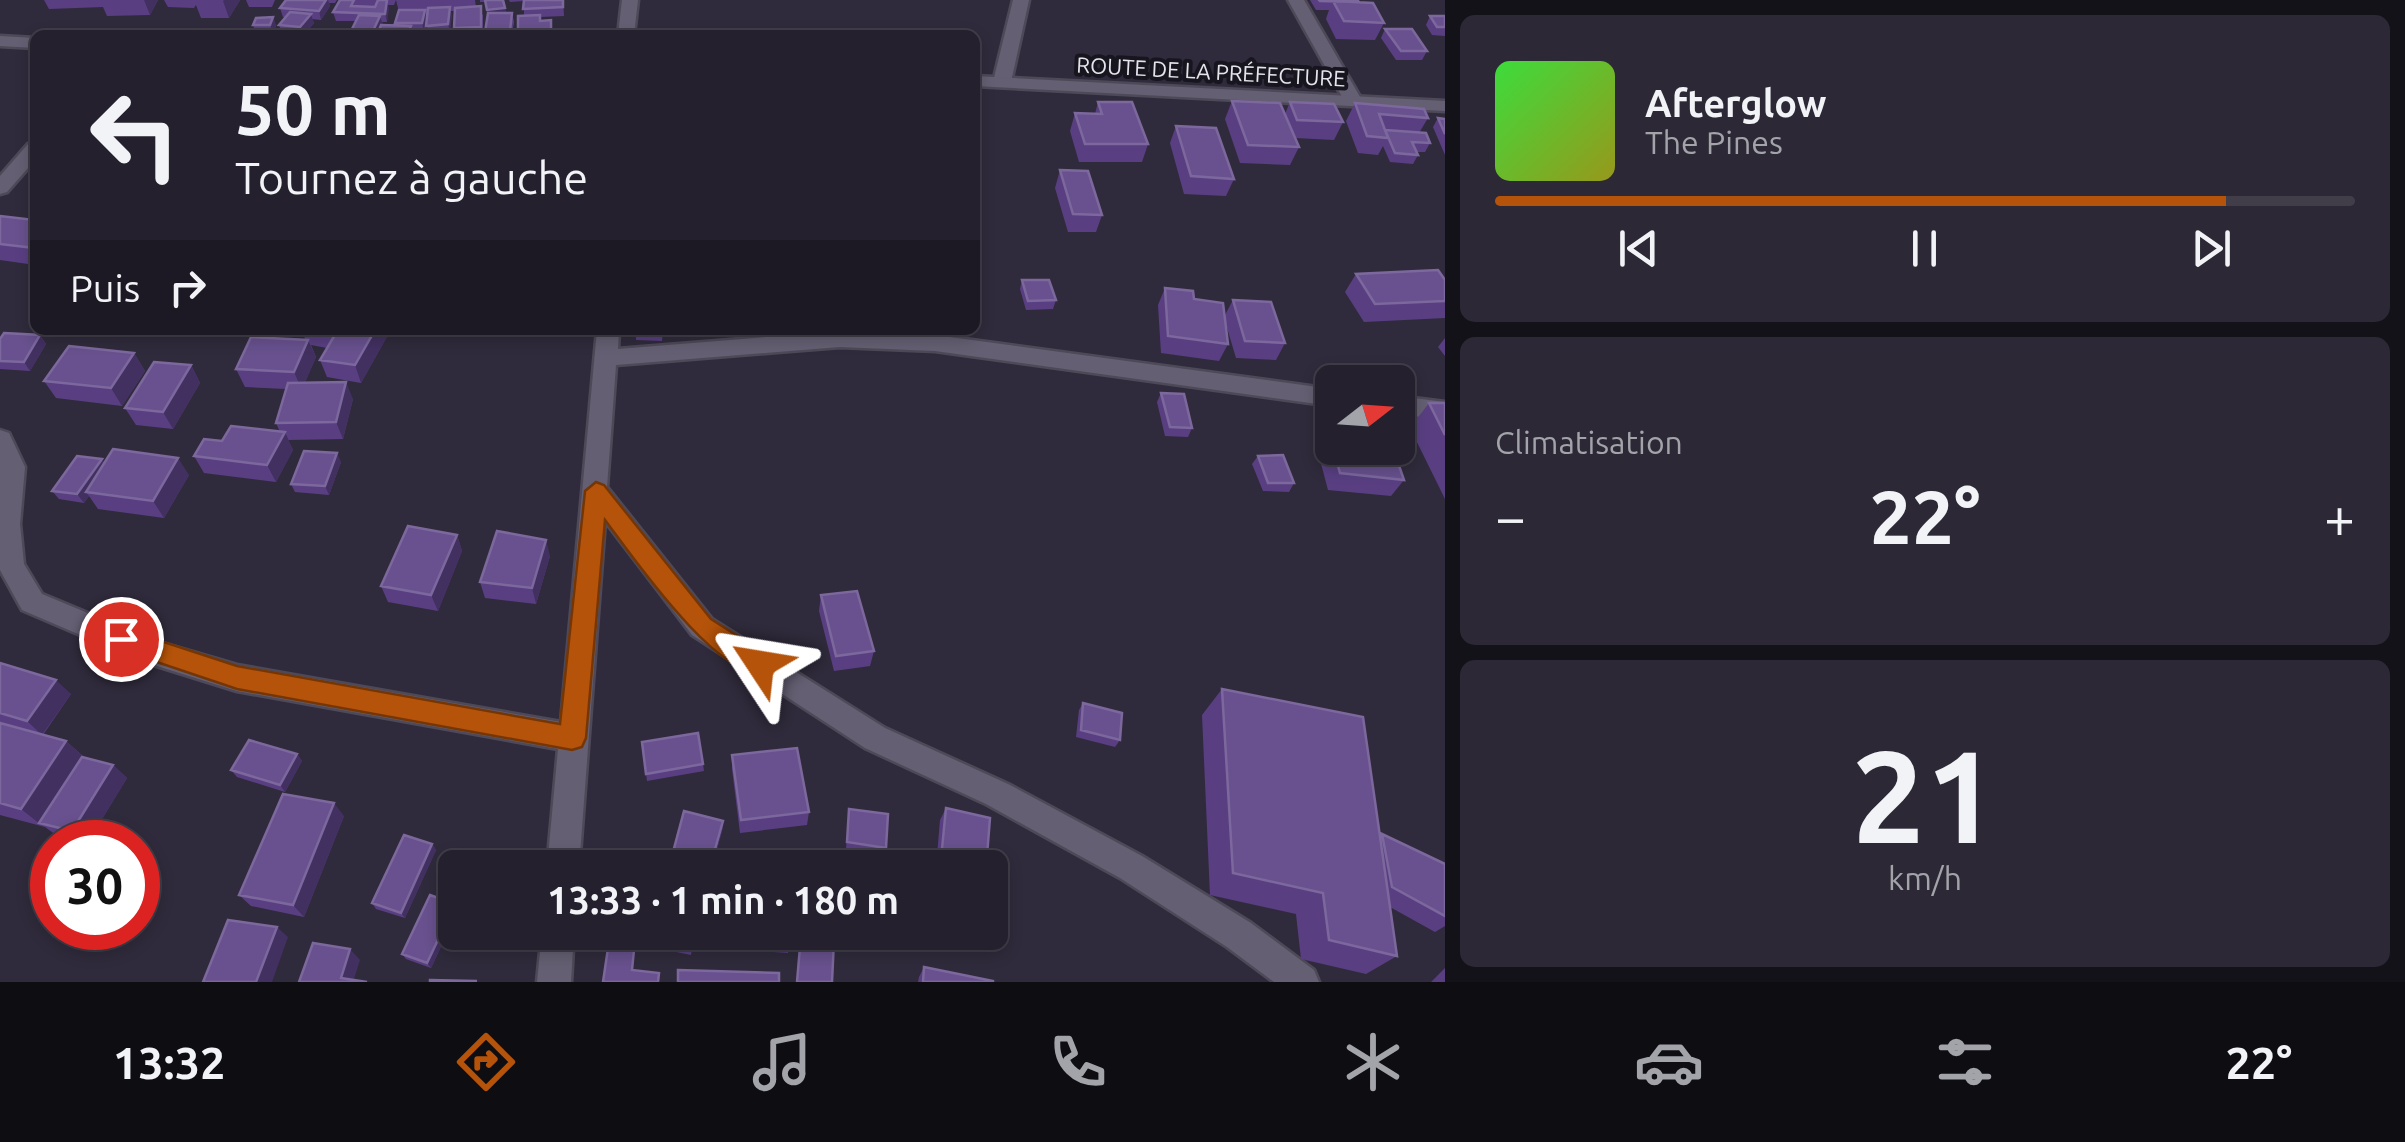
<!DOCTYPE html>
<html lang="fr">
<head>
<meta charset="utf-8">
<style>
  body { margin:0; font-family:Ubuntu,sans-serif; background:#2c2835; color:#f1f3f6; height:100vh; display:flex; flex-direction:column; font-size:38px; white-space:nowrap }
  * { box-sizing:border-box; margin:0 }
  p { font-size:32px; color:#a3a3aa }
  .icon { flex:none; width:55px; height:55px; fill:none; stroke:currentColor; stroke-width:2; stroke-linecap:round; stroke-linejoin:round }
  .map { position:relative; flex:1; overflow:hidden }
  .drawer { display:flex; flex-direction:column; gap:15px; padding:15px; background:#141219; width:960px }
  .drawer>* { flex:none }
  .hud { position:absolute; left:30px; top:30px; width:950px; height:305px; border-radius:15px; box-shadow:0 5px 15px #0003,0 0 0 2px #413e49; background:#24202d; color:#f1f3f6; overflow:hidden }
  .needle { width:65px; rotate:73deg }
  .tools { position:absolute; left:1315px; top:365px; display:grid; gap:20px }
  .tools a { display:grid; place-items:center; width:100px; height:100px; border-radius:15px; background:#24202d; box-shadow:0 5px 15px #0003,0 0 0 2px #413e49; font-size:50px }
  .speed { position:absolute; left:30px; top:820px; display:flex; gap:20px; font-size:50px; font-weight:700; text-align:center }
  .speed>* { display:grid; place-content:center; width:130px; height:130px; border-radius:50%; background:#24202d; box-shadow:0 5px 15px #0003,0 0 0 2px #413e49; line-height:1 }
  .speed .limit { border:15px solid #d22; background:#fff; color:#111 }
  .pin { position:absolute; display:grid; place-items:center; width:85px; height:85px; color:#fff; margin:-42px; border:5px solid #fff; border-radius:50%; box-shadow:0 2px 10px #0007 }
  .me { position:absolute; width:110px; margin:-55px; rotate:303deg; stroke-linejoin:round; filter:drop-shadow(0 0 8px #0008) }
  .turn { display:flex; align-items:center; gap:35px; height:210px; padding:0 40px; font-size:45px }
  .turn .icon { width:130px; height:130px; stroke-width:2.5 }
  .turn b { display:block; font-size:70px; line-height:85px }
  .then { display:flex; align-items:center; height:95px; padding:0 40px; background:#0003; gap:20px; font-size:38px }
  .big { font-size:75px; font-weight:700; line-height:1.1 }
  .drawer .widget { flex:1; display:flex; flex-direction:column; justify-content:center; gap:15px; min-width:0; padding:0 35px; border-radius:15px; background:#2c2835 }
  .drawer .dial { align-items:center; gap:0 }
  .dial b { font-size:130px; line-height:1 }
  .song { display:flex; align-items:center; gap:30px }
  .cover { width:120px; height:120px; border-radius:15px; background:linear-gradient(135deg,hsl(120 70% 55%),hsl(60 70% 35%)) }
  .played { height:10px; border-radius:5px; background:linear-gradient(90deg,#b45309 85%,#413e49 85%) }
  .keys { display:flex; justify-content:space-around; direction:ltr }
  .heat { display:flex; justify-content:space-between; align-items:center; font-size:55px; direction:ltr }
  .trip { position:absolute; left:438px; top:850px; width:570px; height:100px; border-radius:15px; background:#24202d; box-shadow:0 5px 15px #0003,0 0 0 2px #413e49; font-weight:700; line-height:100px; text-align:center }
  .tab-bar { display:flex; height:160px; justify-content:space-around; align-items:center; background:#0e0d12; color:#a3a3aa }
  .tab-bar .icon { width:70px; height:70px }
  .tab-bar .current { color:#b45309 }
  .tab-bar b { font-size:45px; color:#f1f3f6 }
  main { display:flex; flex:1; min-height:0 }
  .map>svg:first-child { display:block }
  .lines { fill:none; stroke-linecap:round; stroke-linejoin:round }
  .minor-casing { stroke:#4e4958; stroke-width:5 }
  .tertiary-casing { stroke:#4e4958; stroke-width:5 }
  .minor { fill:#655f73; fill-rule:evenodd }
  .tertiary { fill:#655f73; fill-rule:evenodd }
  .wall { fill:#593f82; fill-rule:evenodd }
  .shaded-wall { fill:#423061 }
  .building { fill:#68518e; stroke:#7c689d; stroke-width:2.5 }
  .route { fill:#b45309; stroke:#753606; stroke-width:2.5 }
  .labels { text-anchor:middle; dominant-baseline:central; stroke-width:8; stroke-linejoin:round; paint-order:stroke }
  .far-street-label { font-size:22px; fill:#e6e3ee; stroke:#17151d }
</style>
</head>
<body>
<main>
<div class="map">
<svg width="1445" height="982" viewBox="0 0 1445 982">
  <rect width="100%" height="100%" fill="#302b3c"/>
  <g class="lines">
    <defs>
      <path id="minor" d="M622,0H638L634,35H618Z
        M1013,0H1029L1011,82L1002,87L993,82Z
        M1288,0H1304L1363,102L1360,106L1345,102Z
        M35,142V160L7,192L0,194V176L28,144Z
        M597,330H619L618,349L840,331L935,335L1332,389V406L935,351L840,347L616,365L607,487L712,619L885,728L1008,784L1142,856L1251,923L1314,970L1319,982H1274L1227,947L1120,878L986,804L865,748L692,635L605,521L579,868H547L558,749L237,691L141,661L22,610L0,570V430L9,433L25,467L20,524L24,564L42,594L155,641L237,665L561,722Z
        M1398,396L1445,402V420L1398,414Z
        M542,932H574L571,982H537Z"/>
      <path id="tertiary" d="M0,36L35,38V48L0,46Z
        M975,76L1445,101V111L975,86Z"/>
    </defs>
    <use href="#minor" class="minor-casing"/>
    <use href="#tertiary" class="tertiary-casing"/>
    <use href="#minor" class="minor"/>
    <use href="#tertiary" class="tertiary"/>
  </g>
  <path class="wall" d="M44,0H158L150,15L107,16L103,7L49,9Z
    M164,0H240L229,18H201L196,5L194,8L168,7Z
    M246,0H275L272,7H249Z
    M286,0H337L335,3H329L330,6L321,20L312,19L314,23L304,35L282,34L279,25L286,17H283L280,8Z
    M340,0H475L476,7L483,15V35H455V11H451L450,33L428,34L427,19L424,32H412L413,35H379L378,34V35H352L351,31L356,21H336L333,12ZM396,0L399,12L396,25H383L382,22H387L388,5H394Z
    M480,0H503L506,13H512L514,22L512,35H486L488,15L485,2H480Z
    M509,0H563L564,16L540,17L541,21L551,20L552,35H518V16H524V1L510,2Z
    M1310,0H1357L1384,23L1375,40L1336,39L1326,19L1329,10H1316Z
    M1430,16H1445V36L1432,35L1426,25Z
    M273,17L276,26L273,34H256L253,25Z
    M1385,29L1427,51L1422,60H1396L1381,38Z
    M1232,101L1285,114L1290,102L1343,122L1334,140L1295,138L1299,147L1290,165L1240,163L1225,119Z
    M1098,102L1148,144L1142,162H1079L1070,131L1075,113L1095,114Z
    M1355,103L1428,118L1419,133L1430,143L1425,152H1417L1418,155L1413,164L1390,162L1383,146L1378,155L1358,153L1346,121Z
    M1438,118L1445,119V155L1433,127Z
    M1176,126L1234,179L1226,196L1184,194L1170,143Z
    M1060,170L1102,215L1096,232H1068L1055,188Z
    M0,216L35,220V265L0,260Z
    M1356,274L1445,280V318L1364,322L1345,292Z
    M1022,280L1056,300L1053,309L1026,310L1020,289Z
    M1165,288L1194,299L1224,317L1233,300L1285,343L1276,360L1236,358L1225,321L1228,344L1219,361L1161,353L1158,305Z
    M302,330H388L389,333L361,383L327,377L320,360L327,348L311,345L316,357L305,382L353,399L343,439L288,440L293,450L276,482L204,473L194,456L222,441L280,432L276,423L286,389L245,387L236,369L305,339Z
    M636,330H663L662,341L636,340Z
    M40,335L46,344L30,371L0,369V339Z
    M1445,338V356L1438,347Z
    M134,353L145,371L122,406L56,398L44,381Z
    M191,365L200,383L173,429L136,425L125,408Z
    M1161,393L1192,428L1188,437L1165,436L1157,402Z
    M1429,403H1445V499L1410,428Z
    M1330,439L1404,480L1391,496L1328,490L1319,456Z
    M1258,456L1294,483L1289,492L1263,491L1252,464Z
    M102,459L104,463L189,475L164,518L98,509L89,496L84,503L59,499L52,491Z
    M341,462L329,495L295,492L291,484Z
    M457,535L462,551L438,611L388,602L381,586Z
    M550,556L536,604L485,598L480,582Z
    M821,595L874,651L870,666L834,671L819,611Z
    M0,663L71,694L43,735L66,741L84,757L113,765L127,778L88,842L56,835L45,827L0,815V723L31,732L0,722Z
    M1222,689L1380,835L1382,834L1445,864V926L1435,932L1390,907L1397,956L1366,974L1301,959L1296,914L1210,895L1202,715Z
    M1083,703L1120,740L1115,747L1076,737L1079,710Z
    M642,742L703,764L704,771L647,781Z
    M297,754L302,761L285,792L237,777L231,770Z
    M732,755L809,812L807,825L740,833L732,769Z
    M946,808L986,868H936L940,820Z
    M849,809L886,848L884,854L846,848Z
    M344,816L304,917L251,906L239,895Z
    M723,827L712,868H691L672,863V856Z
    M432,844L436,850L405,918L376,909L372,903Z
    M455,904V917L431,968L406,959L402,954Z
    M695,932L691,955L642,945L641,940Z
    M716,932L789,948L788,953L716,948Z
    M828,932H917L912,947Z
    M924,967L993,982H918L919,977Z
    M1445,968V982H1431Z"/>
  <path class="shaded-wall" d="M144,0H158L150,15Z
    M224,0H240L229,18L223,1Z
    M326,0H328L330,6L321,20L319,11Z
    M387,0L389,9L387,22L385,14Z
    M450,7L452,16L450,33L448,24Z
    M505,8L506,17L488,19L487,10Z
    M425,10L427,19L424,32L422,23Z
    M311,14L314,23L303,35L300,27Z
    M380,16L383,25L378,35H374L373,31Z
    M273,17L276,26L273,34L270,25Z
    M375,330H388L389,333L361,383L355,365Z
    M40,335L46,344L30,371L24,362Z
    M308,340L316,357L302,390L294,372Z
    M134,353L145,371L122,406L111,388Z
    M191,365L200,383L173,429L163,412Z
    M346,382L353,399L343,439L336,422Z
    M285,432L293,450L276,482L267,465Z
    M337,453L341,462L329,495L325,486Z
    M178,458L189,475L164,518L153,501Z
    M102,459L108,468L86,492L89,496L84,503L77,494Z
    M457,535L462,551L438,611L431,595Z
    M546,540L550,556L536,604L532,588Z
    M56,680L71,694L42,735L27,721Z
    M66,741L88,761L39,823L45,828L21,809Z
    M297,754L302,761L285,792L280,785Z
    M113,765L127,778L88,842H86L72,831Z
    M334,803L344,816L304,917L293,905Z
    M723,821V827L712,868H710Z
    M432,844L436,850L405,918L401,913Z
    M455,904V917L431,968L427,963Z
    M277,927L288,937L272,982H256Z
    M350,949L360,960L353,982L341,978Z"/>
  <path class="building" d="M286,0H326L319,11L280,8Z
    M340,0H354L351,6L375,7L378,0H387L385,14L333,12Z
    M485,0H503L505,8L487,10Z
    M524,0H563V7L523,9Z
    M1319,0H1357L1359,2L1320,1Z
    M1333,1L1373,3L1384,23L1344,21Z
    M481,6V27L454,28L455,8Z
    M450,7L448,24L426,26L428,8Z
    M399,10H425L422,23H395Z
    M290,12L311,14L300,27L279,25Z
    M488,13H512L510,31L485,32Z
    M359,15L380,16L373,31H351Z
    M540,15V21L551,20V32L518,34V16Z
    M1430,16H1445V27H1437Z
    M273,17L270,25H253L256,18Z
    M381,25L411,26L408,33H378Z
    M1385,29H1412L1427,51H1401Z
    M915,32L934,34L914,35Z
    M1232,101L1280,103L1299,147L1248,145Z
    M1098,102H1132L1148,144H1085L1075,113L1102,114Z
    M1290,102L1334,104L1343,122L1297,120Z
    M1355,103L1424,109L1428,118L1379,114L1388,138L1367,136Z
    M1438,118L1445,119V134Z
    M1176,126L1216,128L1234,179L1191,176Z
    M1385,130L1426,133L1430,143L1412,142L1418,155L1395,153Z
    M1060,170L1088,171L1102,215L1073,214Z
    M0,216L35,220V248L0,244Z
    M1438,270L1445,280V301L1375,304L1356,274Z
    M1022,280H1049L1056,300L1028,301Z
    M1165,288L1193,291L1194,299L1223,303L1228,344L1168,336Z
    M1233,300L1271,302L1285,343L1245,341Z
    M318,330H375L355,365L320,360L336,333Z
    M636,330H661V332Z
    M4,333L40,335L24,362L0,361V339Z
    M251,337L308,340L294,372L236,369Z
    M69,346L134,353L111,388L44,381Z
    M154,362L191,365L163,412L125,408Z
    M346,382L336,422L276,423L288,383Z
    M1161,393L1184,394L1192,428L1170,427Z
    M1429,403H1445V435Z
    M231,426L285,432L267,465L194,456L204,439L222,441Z
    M1333,448H1393L1404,480L1340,473Z
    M113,449L178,458L153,501L86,492Z
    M304,451L337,453L325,486L291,484Z
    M1283,455L1294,483H1268L1258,456Z
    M77,456L102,459L77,494L52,491Z
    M408,526L457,535L431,595L381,586Z
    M497,531L546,540L532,588L480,582Z
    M857,591L874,651L836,656L821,595Z
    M0,663L56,680L27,721L0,713Z
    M1222,689L1363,717L1397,956L1329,940L1323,893L1233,873Z
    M1083,703L1122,713L1120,740L1081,730Z
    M0,723L66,741L21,809L0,803Z
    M698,733L703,764L646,774L642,742Z
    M249,740L297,754L280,785L231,770Z
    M797,748L809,812L741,820L732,755Z
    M82,757L113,765L72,831L39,823Z
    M283,794L334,803L293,905L239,895Z
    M946,808L990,818L986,868H977L941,859Z
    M849,809L888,814L886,848L847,842Z
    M684,811L723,821L710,867L672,856Z
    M1382,834L1445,864V916L1392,887Z
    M404,835L432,844L401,913L372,903Z
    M729,859L776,862V868H728Z
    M430,895L455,904L427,963L402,954Z
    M228,920L277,927L256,982H203Z
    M643,932H694L690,950L641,940Z
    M716,932H789V948L716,943Z
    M891,932H917V937Z
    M801,935L834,940L832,982H797Z
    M313,943L350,949L341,978L367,982H299Z
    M608,948L634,950L632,970L659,973L658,982H603Z
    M924,967L993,981V982H923Z
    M678,970L779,973V982H678Z
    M430,980L477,981L430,982Z"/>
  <path class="route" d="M596,482L604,485L711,619L769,656L773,664L769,672C723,689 630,553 605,520L586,738L582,747L572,750L237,689L112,647L109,639L121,628L237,666L560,724L585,491Z"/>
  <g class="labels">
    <g class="far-street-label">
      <text transform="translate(1211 71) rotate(3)">ROUTE DE LA PRÉFECTURE</text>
    </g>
  </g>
</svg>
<div class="tools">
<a><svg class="needle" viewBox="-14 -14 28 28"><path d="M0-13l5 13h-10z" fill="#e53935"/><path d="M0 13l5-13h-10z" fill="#a3a3aa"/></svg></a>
</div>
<div class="speed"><div class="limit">30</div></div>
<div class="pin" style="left:121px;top:639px;background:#d93025"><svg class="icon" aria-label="arrive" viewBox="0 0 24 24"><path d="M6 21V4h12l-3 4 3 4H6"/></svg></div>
<svg class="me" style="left:760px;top:664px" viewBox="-20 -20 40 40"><path d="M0-17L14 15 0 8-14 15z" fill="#b45309" stroke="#fff" stroke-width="4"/></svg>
<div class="trip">13:33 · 1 min · 180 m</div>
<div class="hud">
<div class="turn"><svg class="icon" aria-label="left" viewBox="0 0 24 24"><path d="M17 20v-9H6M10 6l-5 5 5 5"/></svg><div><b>50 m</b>Tournez à gauche</div></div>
<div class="then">Puis<svg class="icon" aria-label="right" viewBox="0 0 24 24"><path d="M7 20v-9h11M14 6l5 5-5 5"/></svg></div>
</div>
</div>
<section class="drawer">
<div class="widget">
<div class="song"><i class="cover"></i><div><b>Afterglow</b><p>The Pines</p></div></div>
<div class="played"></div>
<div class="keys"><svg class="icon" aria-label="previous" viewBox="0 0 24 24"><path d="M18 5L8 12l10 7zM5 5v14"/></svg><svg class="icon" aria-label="pause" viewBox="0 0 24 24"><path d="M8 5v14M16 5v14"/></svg><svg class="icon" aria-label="next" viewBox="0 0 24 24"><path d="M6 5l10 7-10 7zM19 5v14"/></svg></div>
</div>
<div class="widget"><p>Climatisation</p>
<div class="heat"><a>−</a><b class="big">22°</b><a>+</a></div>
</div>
<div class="widget dial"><b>21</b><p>km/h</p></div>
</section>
</main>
<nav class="tab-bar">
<b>13:32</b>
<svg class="icon current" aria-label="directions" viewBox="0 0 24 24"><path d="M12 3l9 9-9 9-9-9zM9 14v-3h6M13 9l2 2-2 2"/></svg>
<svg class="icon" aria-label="music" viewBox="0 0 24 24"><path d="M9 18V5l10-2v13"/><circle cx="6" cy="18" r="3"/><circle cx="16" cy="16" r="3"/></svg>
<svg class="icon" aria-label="phone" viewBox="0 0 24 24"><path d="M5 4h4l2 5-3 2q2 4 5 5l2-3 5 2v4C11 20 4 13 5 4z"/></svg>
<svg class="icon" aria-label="climate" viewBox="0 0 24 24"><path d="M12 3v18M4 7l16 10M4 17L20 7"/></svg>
<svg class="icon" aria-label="car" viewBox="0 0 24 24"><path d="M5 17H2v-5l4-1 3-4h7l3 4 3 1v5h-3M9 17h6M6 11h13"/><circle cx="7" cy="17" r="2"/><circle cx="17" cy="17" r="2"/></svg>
<svg class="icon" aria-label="filters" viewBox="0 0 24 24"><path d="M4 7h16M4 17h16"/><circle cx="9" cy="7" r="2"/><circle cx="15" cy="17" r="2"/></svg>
<b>22°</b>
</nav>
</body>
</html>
